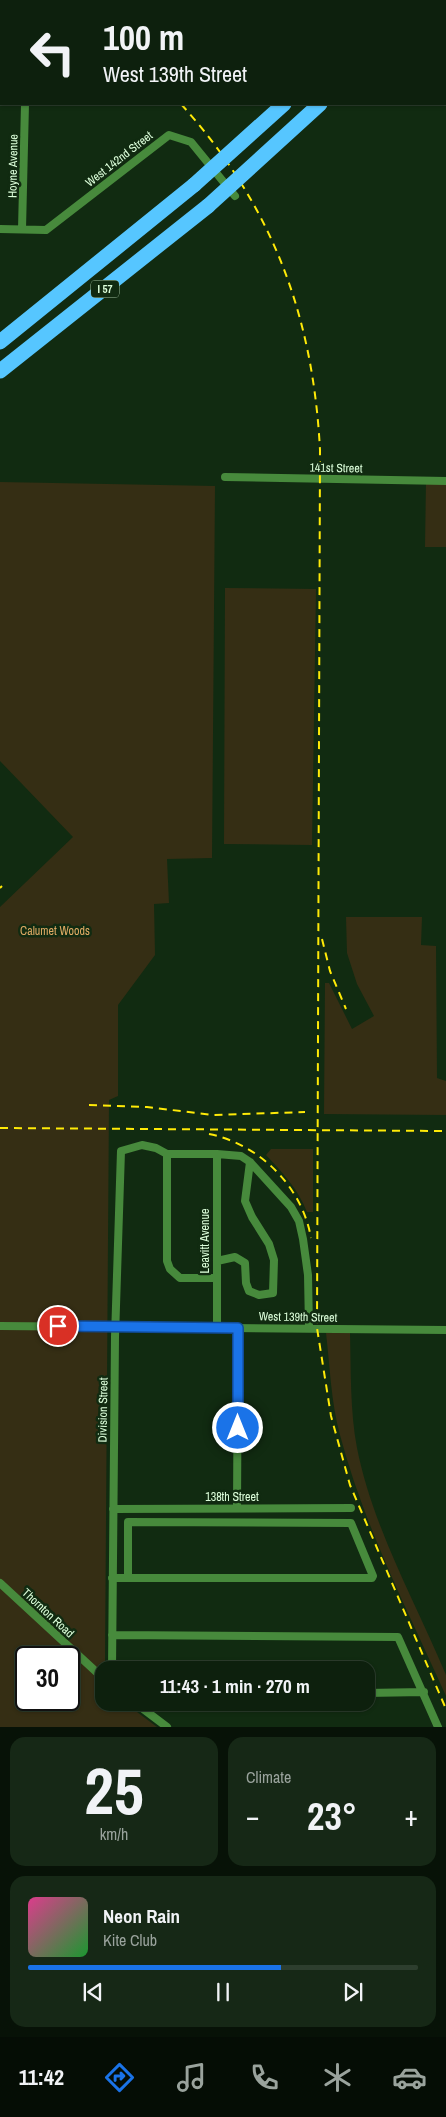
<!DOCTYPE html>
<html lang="en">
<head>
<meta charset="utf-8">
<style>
  body { margin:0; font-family:"Archivo Narrow",sans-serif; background:#162816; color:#f1f3f6; height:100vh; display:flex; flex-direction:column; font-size:19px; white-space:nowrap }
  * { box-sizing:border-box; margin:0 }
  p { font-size:16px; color:#9aa39d }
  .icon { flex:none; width:28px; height:28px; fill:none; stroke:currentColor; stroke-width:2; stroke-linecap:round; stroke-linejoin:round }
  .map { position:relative; height:1727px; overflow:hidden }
  .panel { display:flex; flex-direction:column; gap:10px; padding:10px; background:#071207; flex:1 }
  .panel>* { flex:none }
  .banner { position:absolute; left:0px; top:0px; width:446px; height:105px; box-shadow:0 1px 4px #0004,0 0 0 1px #2d3e2e; background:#0d200d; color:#f1f3f6; overflow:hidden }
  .speed { position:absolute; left:15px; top:1646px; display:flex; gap:10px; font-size:25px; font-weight:700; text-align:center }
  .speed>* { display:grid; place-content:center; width:65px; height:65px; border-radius:50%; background:#0d200d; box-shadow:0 1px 4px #0004,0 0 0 1px #2d3e2e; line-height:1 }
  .speed .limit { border:2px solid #111; border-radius:8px; background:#fff; color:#111 }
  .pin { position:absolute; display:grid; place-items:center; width:42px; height:42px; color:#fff; margin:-21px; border:2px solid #fff; border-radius:50%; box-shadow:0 1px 5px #0007 }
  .me { position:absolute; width:55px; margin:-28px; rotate:0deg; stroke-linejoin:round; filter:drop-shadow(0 0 4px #0008) }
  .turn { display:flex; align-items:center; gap:18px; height:105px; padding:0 20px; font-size:22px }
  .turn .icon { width:65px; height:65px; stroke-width:2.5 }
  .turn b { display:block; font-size:35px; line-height:42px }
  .big { font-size:38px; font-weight:800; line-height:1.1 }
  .panel .widget { flex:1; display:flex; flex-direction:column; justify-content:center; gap:8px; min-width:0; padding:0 18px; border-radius:15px; background:#162816 }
  .panel .dial { align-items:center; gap:0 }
  .dial b { font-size:65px; line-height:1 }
  .song { display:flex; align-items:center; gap:15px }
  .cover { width:60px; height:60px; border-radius:8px; background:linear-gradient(135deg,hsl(330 70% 55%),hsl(130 70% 35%)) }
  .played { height:5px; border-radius:2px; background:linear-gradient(90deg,#1a73e8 65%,#2d3e2e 65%) }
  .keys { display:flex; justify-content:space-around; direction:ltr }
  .heat { display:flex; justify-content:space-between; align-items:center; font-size:28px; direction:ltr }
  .panel .tiles { flex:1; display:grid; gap:10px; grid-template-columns:1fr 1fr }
  .widget:last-child { grid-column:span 2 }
  .trip { position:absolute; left:95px; top:1661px; width:280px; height:50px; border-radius:15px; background:#0d200d; box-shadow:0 1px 4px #0004,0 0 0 1px #2d3e2e; font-weight:800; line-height:50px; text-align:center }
  .tabs { display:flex; height:80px; justify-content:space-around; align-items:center; background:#050d05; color:#9aa39d }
  .tabs .icon { width:35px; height:35px }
  .tabs .on { color:#1a73e8 }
  .tabs b { font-size:22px; color:#f1f3f6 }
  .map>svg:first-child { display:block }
  .green { fill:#352e14; fill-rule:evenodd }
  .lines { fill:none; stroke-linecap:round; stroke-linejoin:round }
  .minor { stroke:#478a3c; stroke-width:8 }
  .motorway { stroke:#56c6ff; stroke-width:15 }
  .rail { stroke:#ffea07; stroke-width:2; stroke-dasharray:8 6; stroke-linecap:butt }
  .motorway-bridge { stroke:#56c6ff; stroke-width:15 }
  .route-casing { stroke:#114b97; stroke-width:12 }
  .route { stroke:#1a73e8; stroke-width:9 }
  .labels { text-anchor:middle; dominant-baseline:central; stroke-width:5; stroke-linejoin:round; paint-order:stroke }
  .shield { fill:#112b11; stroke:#a0bf9e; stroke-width:1 }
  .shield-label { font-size:11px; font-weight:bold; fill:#ddffdb }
  .street-label { font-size:12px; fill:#ddffdb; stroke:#112b11 }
  .park-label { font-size:12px; fill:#e1ab65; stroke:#112b11 }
</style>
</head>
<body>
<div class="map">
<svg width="446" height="1727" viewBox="0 0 446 1727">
  <rect width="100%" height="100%" fill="#112b11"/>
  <path class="green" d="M426,481H446V547H425Z
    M0,482L215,486L212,858L167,859L169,903L154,904L155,955L118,1005V1096L109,1100L105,1662L94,1678L104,1686V1702L125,1703L157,1727H0V907L73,837L0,761ZM26,1658H69V1700H26Z
    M225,588L316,589L312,845L224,844Z
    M346,917H422L421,945L436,946L437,1078L446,1081V1115L324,1114L325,983H329L352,1029L374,1016L357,984L347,953Z
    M271,1149H313V1212H307C298,1189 283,1173 266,1155Z
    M326,1333H350C351,1371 350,1411 357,1448C373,1528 415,1601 446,1675V1696C408,1611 364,1526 340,1435C331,1402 330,1367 326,1333Z"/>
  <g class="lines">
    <path class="minor" d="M382,0L383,1
      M0,18H1
      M445,36H446
      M445,50L446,51
      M0,229L46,230L169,135L191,142L235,196
      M22,229L25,104
      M225,477L446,481
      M167,1154V1261L170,1269L180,1278H217
      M217,1154V1328
      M217,1261L235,1257L245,1263L246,1283L249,1291L259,1295L273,1293L274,1260L269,1244L252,1217L245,1201L250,1162
      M0,1326L446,1330
      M237,1508L238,1328
      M113,1509L351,1508
      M112,1578H372L373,1576L351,1523L128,1522V1578
      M0,1583L104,1679
      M112,1635L398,1637L438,1727
      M112,1670L115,1337L121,1151L142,1145L156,1148L167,1154H217L241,1156L250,1162L291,1207L299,1221L303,1239L308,1275L309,1328
      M366,1693L424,1692
      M134,1702L167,1727"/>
    <path class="motorway" d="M398,1L399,0
      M431,1L433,0
      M0,342L194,185
      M0,371L208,206"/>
    <path class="rail" d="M60,0L62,1
      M81,0L83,1
      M96,0L98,1
      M109,0L112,1
      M136,0L139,1
      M341,0L343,1
      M445,82L446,83
      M181,104C272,205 313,315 320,450L317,1328L331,1416L350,1485L446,1709
      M0,888L2,886
      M322,939L330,971L346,1009
      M89,1105L147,1107L213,1115L305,1112
      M0,1128L446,1131
      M209,1134C259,1144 302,1186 311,1238"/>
    <path class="motorway-bridge" d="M194,185L284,104
      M208,206L320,104"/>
  </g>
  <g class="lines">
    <defs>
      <path id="route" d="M58,1326L238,1328V1428"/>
    </defs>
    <use href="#route" class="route-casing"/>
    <use href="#route" class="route"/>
  </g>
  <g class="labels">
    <rect class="shield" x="91" y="280.5" width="28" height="17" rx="4"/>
    <g class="shield-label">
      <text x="105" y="289">I 57</text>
    </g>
    <g class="street-label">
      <text transform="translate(119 159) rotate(-38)">West 142nd Street</text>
      <text transform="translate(13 166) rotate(-89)">Hoyne Avenue</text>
      <text transform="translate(336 468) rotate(1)">141st Street</text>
      <text transform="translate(205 1241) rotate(-90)">Leavitt Avenue</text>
      <text transform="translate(298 1317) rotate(1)">West 139th Street</text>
      <text transform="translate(103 1410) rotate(-89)">Division Street</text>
      <text x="232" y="1497">138th Street</text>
      <text transform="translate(48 1613) rotate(43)">Thornton Road</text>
    </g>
    <g class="park-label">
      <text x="55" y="931">Calumet Woods</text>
    </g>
  </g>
</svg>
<div class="speed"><div class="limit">30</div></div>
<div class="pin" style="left:58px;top:1326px;background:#d93025"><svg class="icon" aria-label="arrive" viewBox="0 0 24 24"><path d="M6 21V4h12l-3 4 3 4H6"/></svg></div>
<svg class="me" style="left:238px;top:1428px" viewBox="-20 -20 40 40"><circle r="17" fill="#1a73e8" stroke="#fff" stroke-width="3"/><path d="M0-11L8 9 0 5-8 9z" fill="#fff"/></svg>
<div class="trip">11:43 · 1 min · 270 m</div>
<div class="banner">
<div class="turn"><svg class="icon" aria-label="left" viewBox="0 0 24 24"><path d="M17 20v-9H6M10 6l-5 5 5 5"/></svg><div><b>100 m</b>West 139th Street</div></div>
</div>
</div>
<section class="panel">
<div class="tiles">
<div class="widget dial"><b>25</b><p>km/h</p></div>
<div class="widget"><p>Climate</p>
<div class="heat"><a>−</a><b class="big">23°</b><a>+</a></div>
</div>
<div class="widget">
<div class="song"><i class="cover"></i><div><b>Neon Rain</b><p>Kite Club</p></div></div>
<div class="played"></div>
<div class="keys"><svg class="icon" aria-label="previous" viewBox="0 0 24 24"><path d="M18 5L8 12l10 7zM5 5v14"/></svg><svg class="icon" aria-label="pause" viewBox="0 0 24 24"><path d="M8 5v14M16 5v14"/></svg><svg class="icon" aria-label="next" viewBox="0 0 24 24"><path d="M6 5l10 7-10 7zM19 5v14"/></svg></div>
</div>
</div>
</section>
<nav class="tabs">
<b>11:42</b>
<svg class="icon on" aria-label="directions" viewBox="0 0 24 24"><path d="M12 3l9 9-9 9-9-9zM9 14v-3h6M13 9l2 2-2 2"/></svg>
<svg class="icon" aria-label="music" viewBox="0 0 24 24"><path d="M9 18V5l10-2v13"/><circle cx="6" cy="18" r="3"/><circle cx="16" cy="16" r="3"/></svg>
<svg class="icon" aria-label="phone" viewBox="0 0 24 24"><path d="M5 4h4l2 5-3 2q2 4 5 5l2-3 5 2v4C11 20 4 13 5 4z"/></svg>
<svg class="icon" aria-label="climate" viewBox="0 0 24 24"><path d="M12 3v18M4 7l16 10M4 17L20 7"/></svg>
<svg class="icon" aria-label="car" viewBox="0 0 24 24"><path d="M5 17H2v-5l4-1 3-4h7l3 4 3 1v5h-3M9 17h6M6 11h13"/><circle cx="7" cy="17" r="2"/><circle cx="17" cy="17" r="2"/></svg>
</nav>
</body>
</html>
